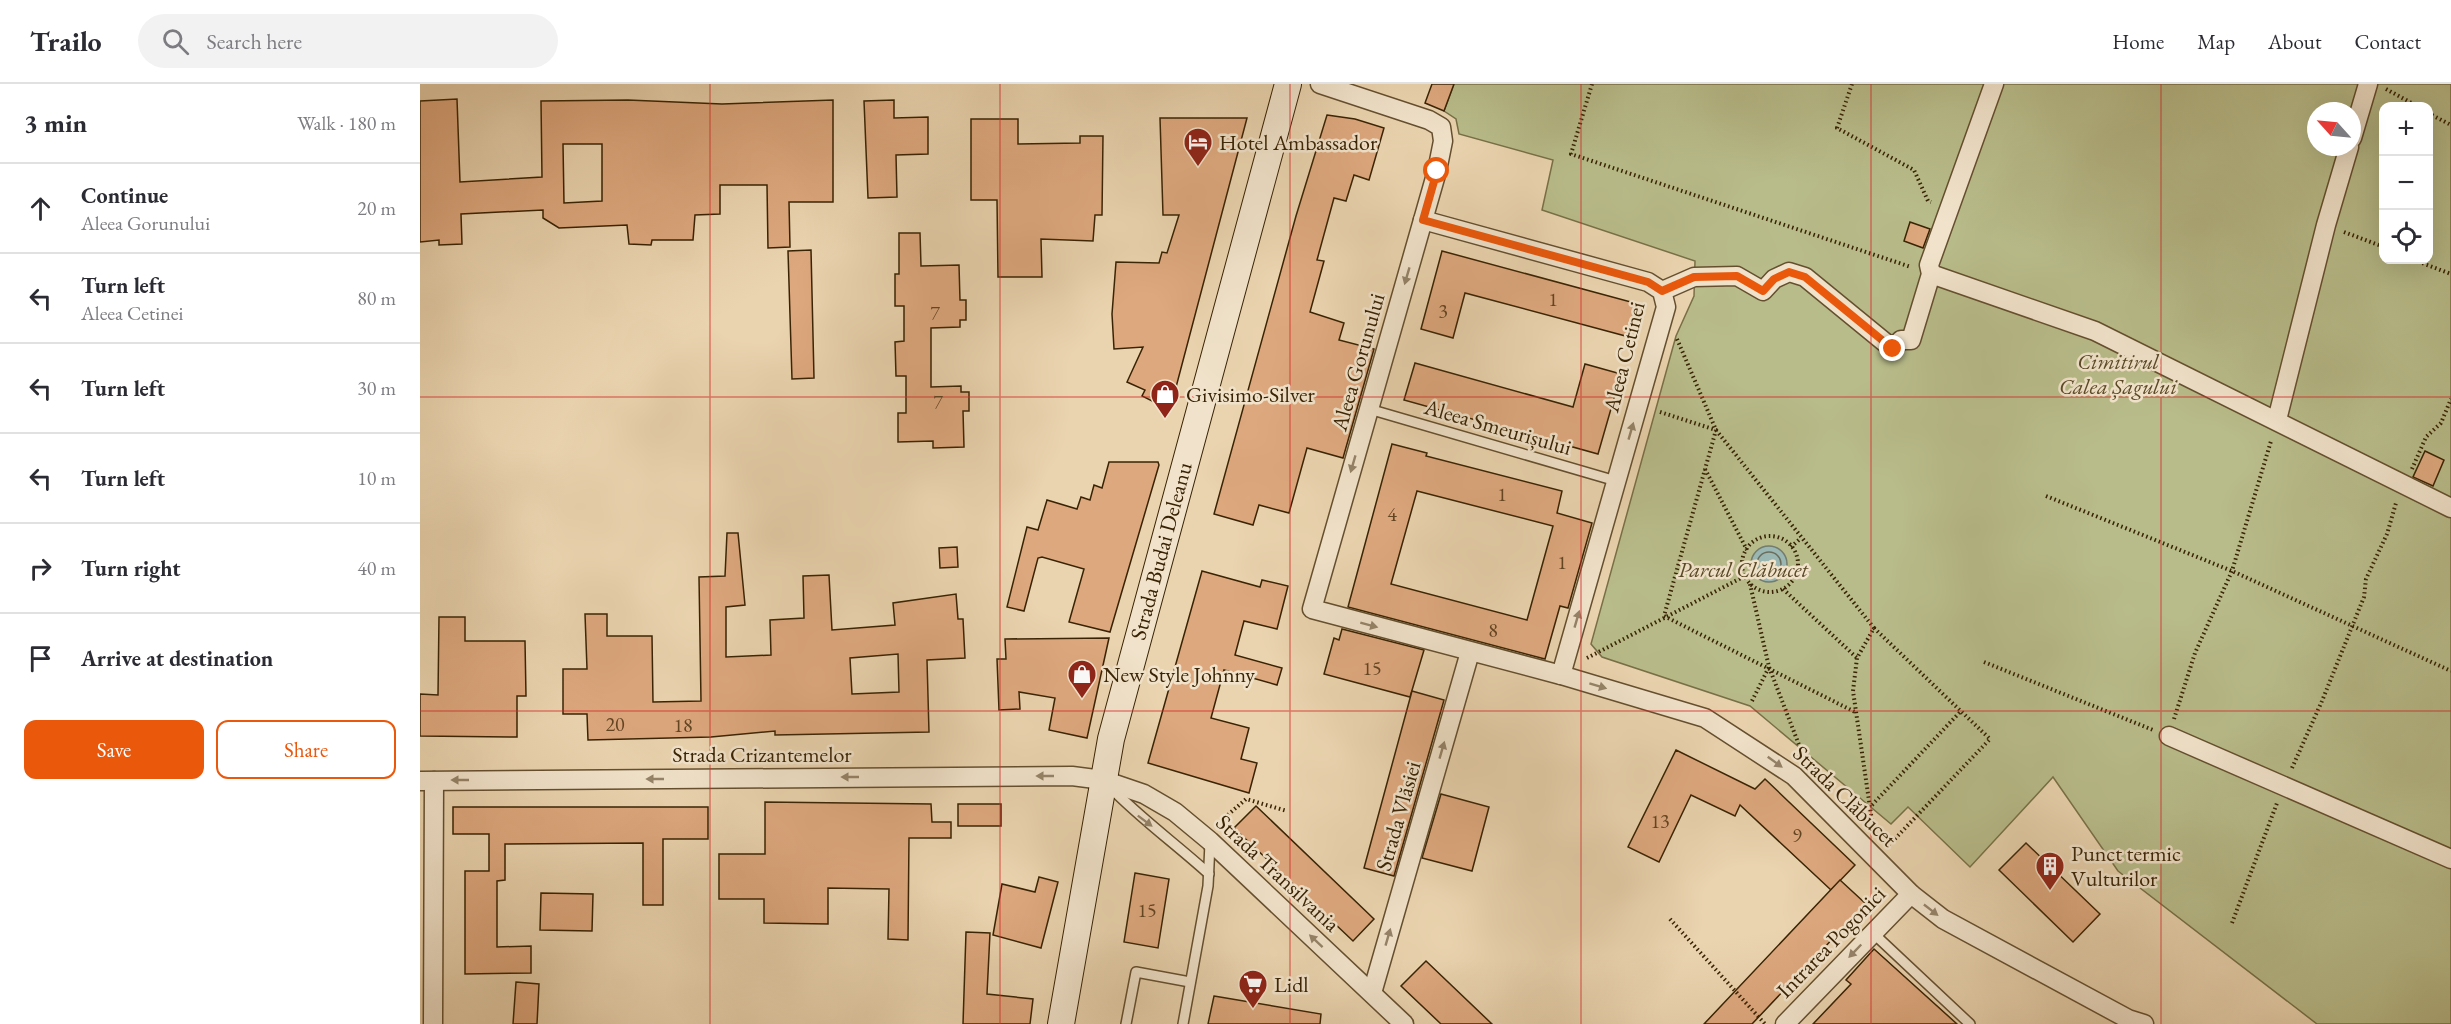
<!DOCTYPE html>
<meta charset="utf-8">
<style>
:root{--surface:#fff;--page:#f2f2f3;--text:#2b2b33;--muted:#7c7c81;--line:#e1e1e2;--accent:#ea580c}
body{margin:0;font-family:"EB Garamond",serif;background:var(--page);color:var(--text)}
.controls{position:absolute;right:18px;top:18px;display:grid;overflow:hidden;border-radius:12px;box-shadow:0 6px 24px #0002}
.controls button{width:54px;height:54px;display:grid;place-items:center;padding:0;border:0;border-bottom:2px solid var(--line);background:var(--surface);color:var(--text);font:30px sans-serif}
.compass{position:absolute;left:1887px;top:18px;width:54px;height:54px;border-radius:50%;background:var(--surface);box-shadow:0 6px 24px #0002;rotate:297deg}
.stop{position:absolute;width:18px;height:18px;margin:-14px;border:4px solid #ea580c;border-radius:50%;background:#fff}
.stop.end{background:#ea580c;border-color:#fff;box-shadow:0 2px 6px #0008}
.list{margin:0;padding:0;list-style:none}
h2{display:flex;justify-content:space-between;align-items:center;height:78px;margin:0;padding:0 24px;font-size:26px}
h2 small{font-size:20px;font-weight:400;color:var(--muted)}
.list li{display:grid;grid-template-columns:39px 1fr auto;gap:18px;align-items:center;box-sizing:border-box;height:90px;padding:0 24px;border-top:2px solid var(--line)}
.list b{display:block;font-size:22px;white-space:nowrap}
.list p{margin:0;font-size:20px;white-space:nowrap;color:var(--muted)}
.list em{font-size:20px;font-style:normal;color:var(--muted)}
.actions{display:flex;gap:12px;padding:18px 24px}
.actions a{flex:1;padding:14px 0;border:2px solid var(--accent);border-radius:12px;text-align:center;font-size:21px;color:var(--accent)}
.actions .main{background:var(--accent);color:#fff}
.icon{flex:none;width:33px;height:33px;fill:none;stroke:currentColor;stroke-width:2;stroke-linecap:round;stroke-linejoin:round}
.map{position:relative;flex:none;width:2031px;height:940px;overflow:hidden}
header{display:flex;align-items:center;gap:36px;box-sizing:border-box;height:84px;padding:0 30px;background:var(--surface);border-bottom:2px solid var(--line)}
header strong{font-size:28px}
nav{display:flex;gap:33px;margin-inline-start:auto;font-size:21px}
.search{width:420px;height:54px;background:var(--page);display:flex;align-items:center;gap:15px;box-sizing:border-box;padding:0 21px;border-radius:33px;color:var(--muted);font-size:22px}
main{display:flex}
aside{flex:1;background:var(--surface)}
.map>svg:first-child{display:block}
</style>
<header>
<strong>Trailo</strong>
<div class="search"><svg class="icon" aria-label="search" viewBox="0 0 24 24"><circle cx="10" cy="10" r="6"/><path d="M15 15l6 6"/></svg>Search here</div>
<nav><a>Home</a><a>Map</a><a>About</a><a>Contact</a></nav>
</header>
<main>
<aside>
<h2>3 min<small>Walk · 180 m</small></h2>
<ul class="list">
<li><svg class="icon" aria-label="ahead" viewBox="0 0 24 24"><path d="M12 20V5M6 11l6-6 6 6"/></svg><div><b>Continue</b><p>Aleea Gorunului</p></div><em>20 m</em></li>
<li><svg class="icon" aria-label="left" viewBox="0 0 24 24"><path d="M17 20v-9H6M10 6l-5 5 5 5"/></svg><div><b>Turn left</b><p>Aleea Cetinei</p></div><em>80 m</em></li>
<li><svg class="icon" aria-label="left" viewBox="0 0 24 24"><path d="M17 20v-9H6M10 6l-5 5 5 5"/></svg><div><b>Turn left</b></div><em>30 m</em></li>
<li><svg class="icon" aria-label="left" viewBox="0 0 24 24"><path d="M17 20v-9H6M10 6l-5 5 5 5"/></svg><div><b>Turn left</b></div><em>10 m</em></li>
<li><svg class="icon" aria-label="right" viewBox="0 0 24 24"><path d="M7 20v-9h11M14 6l5 5-5 5"/></svg><div><b>Turn right</b></div><em>40 m</em></li>
<li><svg class="icon" aria-label="arrive" viewBox="0 0 24 24"><path d="M6 21V4h12l-3 4 3 4H6"/></svg><div><b>Arrive at destination</b></div></li>
</ul>
<div class="actions"><a class="main">Save</a><a>Share</a></div>
</aside>
<div class="map">
<svg width="2031" height="940" viewBox="0 0 2031 940">
<rect width="100%" height="100%" fill="#ead4af"/>
<filter id="stains"><feTurbulence type="fractalNoise" baseFrequency=".00333" numOctaves="4"/><feColorMatrix values="0 0 0 0 .2 0 0 0 0 .09 0 0 0 0 .02 0 0 0 .5 -.17"/></filter>
<radialGradient id="worn" r=".72"><stop offset=".6" stop-color="#630" stop-opacity="0"/><stop offset="1" stop-color="#630" stop-opacity=".3"/></radialGradient>
<path fill="#b8bc8a" stroke="#787047" stroke-width="1.5" fill-rule="evenodd" d="M1034,0H2031V940H1897L1698,787L1633,693L1550,783L1488,723L1471,740L1330,622L1182,573L1171,560L1256,252L1274,212L1275,177L1122,126L1133,76L1039,50L1036,35L1024,27ZM1964,22H2008V176H1964ZM1896,27H1932V63H1896Z"/>
<circle fill="#9ab7b3" stroke="#737c6d" stroke-width="1.5" cx="1349" cy="480" r="18"/>
<g fill="none" stroke-linecap="round" stroke-linejoin="round">
<circle stroke="#6a6d5c" stroke-width="1.5" cx="1349" cy="480" r="12"/>
</g>
<g fill="#dea87e" stroke="#392304" stroke-width="1.5" fill-rule="evenodd">
<polygon points="1012,0 1034,0 1024,27 1005,19"/>
<path d="M37,15L40,98L122,93L121,17L208,16L302,20L413,16V118H369L370,163L348,164L347,101H300V130L275,131L273,156H232L231,161L209,160L207,141L139,144L123,134V126L41,130L42,160L19,161V156L0,158V17ZM143,60H182V117L144,119Z"/>
<polygon points="474,16 474,34 508,33 508,70 476,71 477,113 448,114 444,17"/>
<polygon points="907,31 935,35 964,44 949,96 934,91 926,117 914,114 897,176 904,177 890,228 924,239 919,256 954,265 923,374 887,364 869,429 839,421 833,441 794,430 876,132"/>
<polygon points="740,34 827,34 750,326 722,312 725,306 707,298 723,263 694,265 692,230 696,178 739,179 742,168 747,169 759,131 743,131"/>
<polygon points="551,35 598,35 598,60 660,59 660,52 683,52 682,131 675,131 673,157 621,155 622,193 578,193 577,116 551,116"/>
<polygon points="1490,138 1510,145 1503,164 1484,157"/>
<polygon points="479,149 500,149 501,182 539,181 540,216 546,216 546,236 540,236 540,243 511,244 511,303 541,302 541,308 549,308 549,327 543,327 544,363 513,364 513,357 478,358 478,329 486,329 486,292 476,292 475,258 484,257 484,222 475,222 475,190 479,190"/>
<polygon points="391,166 394,294 372,295 368,167"/>
<polygon points="1022,167 1222,221 1213,254 1045,209 1033,254 1001,245"/>
<polygon points="995,279 1153,323 1165,280 1201,290 1178,370 984,316"/>
<path d="M972,360L1007,369L1006,372L1142,407L1137,429L1172,439L1148,524L1140,522L1125,575L928,523ZM997,407L1133,442L1107,536L971,500Z"/>
<polygon points="2005,367 2024,376 2013,402 1993,393"/>
<polygon points="689,378 738,378 739,381 690,548 649,538 664,485 622,473 618,474 604,527 587,523 607,443 618,446 627,416 657,425 661,413 670,416 674,401 682,404"/>
<path d="M307,449H318L325,521L306,523V573L351,571L350,536L384,534L383,492L409,491L412,546L475,541L473,519L536,510L538,535H543L545,574L507,576L509,648L355,651V647L291,653L168,656L167,630H143V585H167L165,530H187V552H232L233,618L281,617L279,493L305,492ZM478,570L479,608L432,610L430,574Z"/>
<polygon points="537,463 538,483 520,484 519,464"/>
<polygon points="782,487 840,503 842,496 868,502 857,545 824,537 815,571 862,584 857,601 804,586 791,634 829,644 821,675 837,679 829,709 728,679"/>
<polygon points="19,533 45,533 45,557 105,557 106,612 97,612 97,653 0,652 0,610 18,611"/>
<polygon points="922,545 1004,566 990,613 904,590 914,554 919,556"/>
<polygon points="689,554 667,654 629,646 635,614 599,608 600,625 579,626 577,575 586,575 585,555"/>
<polygon points="992,607 1024,616 974,792 944,784"/>
<polygon points="1256,666 1335,705 1345,695 1435,781 1411,806 1320,721 1315,732 1271,711 1239,778 1208,763"/>
<polygon points="1021,710 1069,723 1052,787 1002,774"/>
<polygon points="345,718 511,720 512,738 531,738 531,754 489,754 488,856 468,855 469,805 408,804 408,840 344,839 344,815 299,815 299,770 345,770"/>
<rect x="538" y="720" width="43" height="22"/>
<polygon points="836,722 954,835 933,857 814,744"/>
<polygon points="33,723 288,723 288,755 243,755 243,821 223,821 223,759 85,760 85,796 77,797 77,863 111,862 111,889 45,890 45,787 69,787 69,750 33,750"/>
<polygon points="1606,759 1680,830 1653,858 1579,786"/>
<polygon points="715,789 749,795 738,864 704,858"/>
<polygon points="619,793 638,798 621,864 573,851 582,800 615,808"/>
<polygon points="1420,796 1446,820 1420,847 1332,940 1284,940"/>
<polygon points="121,809 173,810 172,847 120,846"/>
<polygon points="546,848 570,849 567,910 613,915 610,940 543,940"/>
<polygon points="1454,865 1537,940 1393,940 1431,900 1426,896"/>
<polygon points="1006,877 1072,940 1021,940 981,902"/>
<polygon points="96,898 119,900 117,940 93,940"/>
<polygon points="794,912 901,930 900,940 788,940"/>
</g>
<g fill="none" stroke-linecap="round" stroke-linejoin="round">
<g stroke="#654f2f" stroke-width="12">
<g id="lane">
<polyline points="949,325 1196,397"/>
<path d="M690,703C721,735 756,760 789,790"/>
<polyline points="1453,849 1550,940"/>
<polyline points="706,940 716,888 770,898"/>
<polyline points="763,940 788,802 790,759"/>
</g>
</g>
<g stroke="#654f2f" stroke-width="21">
<g id="street">
<polyline points="900,0 1009,36 1021,43 1023,57 1017,87 892,525 1141,591 1285,634 1374,692 1491,810 1523,835 1708,935 1724,940"/>
<polyline points="1932,54 1948,0"/>
<polyline points="1003,136 1228,198 1242,207 1246,223 1141,591"/>
<polyline points="1511,190 1675,247 2031,424"/>
<polyline points="1242,207 1274,193 1317,192 1343,207 1354,195 1369,188 1385,193 1473,265 1481,256 1491,256 1511,190 1509,181 1574,0"/>
<polyline points="1857,336 1906,141 1929,63"/>
<polyline points="1749,652 2031,775"/>
<polyline points="0,697 652,692 683,696 724,710 755,728 790,757 984,940"/>
<polyline points="952,909 1050,568"/>
<polyline points="13,940 14,697"/>
<polyline points="1365,940 1491,810"/>
</g>
</g>
<g stroke="#392304" stroke-width="28">
<polyline id="secondary" points="641,940 691,655 868,0"/>
</g>
<g stroke="#392304" stroke-width="4" stroke-dasharray="1.5 3" stroke-linecap="butt">
<polyline points="1172,0 1151,70 1491,183"/>
<polyline points="1432,0 1417,44 1494,86 1508,117 1511,118"/>
<polyline points="1966,5 1997,22"/>
<polyline points="2008,29 2031,41"/>
<polyline points="1924,148 1964,163"/>
<polyline points="1994,176 2031,190"/>
<polyline points="1257,255 1296,346 1454,544 1437,574 1433,607 1453,744"/>
<polyline points="1240,328 1296,346 1244,532 1435,628"/>
<polyline points="1285,385 1327,466"/>
<polyline points="1992,385 2006,353 2021,339 2031,315"/>
<polyline points="1626,412 1812,487 2031,587"/>
<circle cx="1350" cy="480" r="28"/>
<polyline points="1371,463 1381,454"/>
<polyline points="1330,500 1349,583 1381,666 1379,674"/>
<polyline points="1363,505 1437,574"/>
<polyline points="1454,544 1570,655 1469,761"/>
<polyline points="1167,574 1325,492"/>
<polyline points="1564,578 1733,646"/>
<polyline points="1332,617 1349,583"/>
<polyline points="1754,635 1775,569 1812,487 1851,357"/>
<polyline points="1872,684 1902,617 1944,513 1946,495 1967,450 1976,419"/>
<polyline points="1452,721 1541,627"/>
<polyline points="801,737 826,715 867,727"/>
<polyline points="1250,835 1345,940"/>
<polyline points="1812,839 1857,719"/>
</g>
<use href="#lane" stroke="#f1e3cb" stroke-width="9"/>
<use href="#street" stroke="#f1e3cb" stroke-width="18"/>
<use href="#secondary" stroke="#f1e3cb" stroke-width="26"/>
</g>
<defs><path id="oneway-solid" d="M-6-.8H1V-3.2L6.5 0L1 3.2V.8H-6Z" transform="scale(1.5)"/></defs>
<g fill="#958368">
<use href="#oneway-solid" transform="translate(987 192) rotate(106)"/>
<use href="#oneway-solid" transform="translate(1211 347) rotate(-74)"/>
<use href="#oneway-solid" transform="translate(933 380) rotate(106)"/>
<use href="#oneway-solid" transform="translate(1157 535) rotate(-74)"/>
<use href="#oneway-solid" transform="translate(949 541) rotate(15)"/>
<use href="#oneway-solid" transform="translate(1178 602) rotate(17)"/>
<use href="#oneway-solid" transform="translate(1022 666) rotate(-74)"/>
<use href="#oneway-solid" transform="translate(1355 678) rotate(36)"/>
<use href="#oneway-solid" transform="translate(625 692) rotate(180)"/>
<use href="#oneway-solid" transform="translate(430 693) rotate(180)"/>
<use href="#oneway-solid" transform="translate(235 695) rotate(180)"/>
<use href="#oneway-solid" transform="translate(40 696) rotate(180)"/>
<use href="#oneway-solid" transform="translate(725 737) rotate(37)"/>
<use href="#oneway-solid" transform="translate(1511 826) rotate(38)"/>
<use href="#oneway-solid" transform="translate(968 853) rotate(-74)"/>
<use href="#oneway-solid" transform="translate(896 857) rotate(-137)"/>
<use href="#oneway-solid" transform="translate(1435 867) rotate(134)"/>
</g>
<g fill="none" stroke-linecap="round" stroke-linejoin="round">
<polyline stroke="#ea580c" stroke-width="8" points="1017,87 1003,136 1228,198 1242,207 1274,193 1317,192 1343,207 1354,195 1369,188 1385,193 1473,265"/>
</g>
<path fill="none" stroke="#d62828" stroke-width="1.5" stroke-opacity="0.55" d="M290,0V940M580,0V940M870,0V940M1161,0V940M1451,0V940M1741,0V940M0,313H2031M0,627H2031"/>
<defs>
<g id="hotel-pin" transform="scale(1.5)"><path d="M0 17L-7.5 6A9.5 9.5 0 1 1 7.5 6Z" fill="#8f2418" stroke="#f1e3cb"/><path d="M-6-4.5h1.5V1H6V5H4.5V3h-9V5H-6ZM-4 0a1.8 1.8 0 1 1 3.6 0ZM.5 0V-2.5h3Q6-2.5 6 0Z" fill="#fff"/></g>
<g id="shop-pin" transform="scale(1.5)"><path d="M0 17L-7.5 6A9.5 9.5 0 1 1 7.5 6Z" fill="#8f2418" stroke="#f1e3cb"/><path d="M-5-2.5h2.3a2.7 3.5 0 0 1 5.4 0H5L5.5 6h-11ZM-1.5-2.5h3a1.5 2.3 0 0 0-3 0Z" fill="#fff"/></g>
<g id="building-pin" transform="scale(1.5)"><path d="M0 17L-7.5 6A9.5 9.5 0 1 1 7.5 6Z" fill="#8f2418" stroke="#f1e3cb"/><path d="M-4-6H4V6H1V3H-1V6H-4ZM-2.5-4.3h1.7v1.8h-1.7ZM.8-4.3h1.7v1.8H.8ZM-2.5-1h1.7V.8h-1.7ZM.8-1h1.7V.8H.8Z" fill="#fff"/></g>
<g id="supermarket-pin" transform="scale(1.5)"><path d="M0 17L-7.5 6A9.5 9.5 0 1 1 7.5 6Z" fill="#8f2418" stroke="#f1e3cb"/><path d="M-6-5.5h2.5l.6 2H6L4.5 2H-2.5L-4.4-4H-6ZM-1.5 3.2a1.3 1.3 0 1 0 .1 0ZM3 3.2a1.3 1.3 0 1 0 .1 0Z" fill="#fff"/></g>
</defs>
<g fill-rule="evenodd">
<use href="#hotel-pin" x="778" y="58"/>
<use href="#shop-pin" x="745" y="310"/>
<use href="#shop-pin" x="662" y="590"/>
<use href="#building-pin" x="1630" y="782"/>
<use href="#supermarket-pin" x="833" y="900"/>
</g>
<g text-anchor="middle" dominant-baseline="central" stroke-width="5" stroke-linejoin="round" paint-order="stroke">
<g font-size="20" fill="#624422">
<text x="1133" y="215">1</text>
<text x="1023" y="227">3</text>
<text x="515" y="229">7</text>
<text x="518" y="318">7</text>
<text x="1082" y="410">1</text>
<text x="972" y="430">4</text>
<text x="1142" y="478">1</text>
<text x="1073" y="546">8</text>
<text x="952" y="584">15</text>
<text x="195" y="640">20</text>
<text x="263" y="641">18</text>
<text x="1240" y="737">13</text>
<text x="1377" y="751">9</text>
<text x="727" y="826">15</text>
</g>
<g font-size="22" fill="#392304" stroke="#f1e3cb" text-anchor="start">
<text x="799" y="58">Hotel Ambassador</text>
<text x="766" y="310">Givisimo-Silver</text>
<text x="683" y="590">New Style Johnny</text>
<text x="1651" y="769">Punct termic<tspan x="1651" dy="25">Vulturilor</tspan></text>
<text x="854" y="900">Lidl</text>
</g>
<g font-size="22" fill="#392304" stroke="#f1e3cb">
<text transform="translate(1204 273) rotate(-76)">Aleea Cetinei</text>
<text transform="translate(938 278) rotate(-74)">Aleea Gorunului</text>
<text transform="translate(1078 343) rotate(16)">Aleea Smeurișului</text>
<text transform="translate(741 467) rotate(-75)">Strada Budai Deleanu</text>
<text x="342" y="670">Strada Crizantemelor</text>
<text transform="translate(1425 712) rotate(44)">Strada Clăbucet</text>
<text transform="translate(978 732) rotate(-74)">Strada Vlăsiei</text>
<text transform="translate(858 789) rotate(43)">Strada Transilvania</text>
<text transform="translate(1411 858) rotate(-46)">Intrarea Pogonici</text>
</g>
<g font-size="22" font-style="italic" fill="#594926" stroke="#f1e3cb">
<text x="1698" y="277">Cimitirul<tspan x="1698" dy="25">Calea Șagului</tspan></text>
<text x="1323" y="485">Parcul Clăbucet</text>
</g>
</g>
<rect width="100%" height="100%" filter="url(#stains)"/>
<rect width="100%" height="100%" fill="url(#worn)"/>
</svg>
<div class="controls">
<button>+</button>
<button>−</button>
<button><svg class="icon" aria-label="locate" viewBox="0 0 24 24"><circle cx="12" cy="12" r="6"/><path d="M12 2v4M12 18v4M2 12h4M18 12h4"/></svg></button>
</div>
<svg class="compass" viewBox="-18 -18 36 36"><path d="M0-13l5 13h-10z" fill="#e53935"/><path d="M0 13l5-13h-10z" fill="#7c7c81"/></svg>
<div class="stop" style="left:1017px;top:87px"></div>
<div class="stop end" style="left:1473px;top:265px"></div>
</div>
</main>
